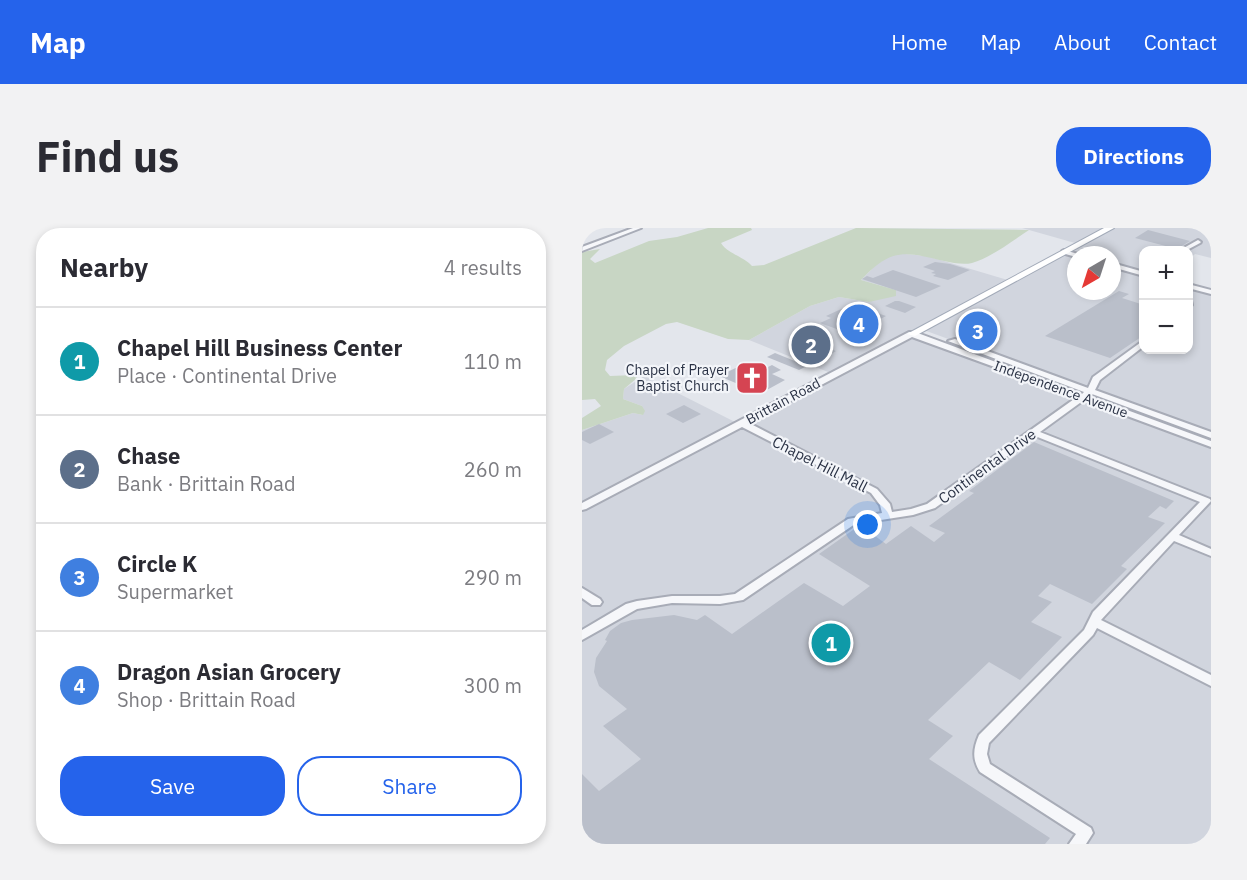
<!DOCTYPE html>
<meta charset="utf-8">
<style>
:root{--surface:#fff;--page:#f2f2f3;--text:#2b2b33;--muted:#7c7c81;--line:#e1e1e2;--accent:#2563eb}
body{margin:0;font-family:"IBM Plex Sans",sans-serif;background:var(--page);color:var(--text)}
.controls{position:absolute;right:18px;top:18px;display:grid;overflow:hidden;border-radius:12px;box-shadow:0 3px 9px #0003}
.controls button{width:54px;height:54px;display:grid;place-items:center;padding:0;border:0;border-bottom:2px solid var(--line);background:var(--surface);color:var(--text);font:30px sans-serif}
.compass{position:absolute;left:485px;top:18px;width:54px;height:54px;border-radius:50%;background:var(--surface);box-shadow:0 3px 9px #0003;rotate:219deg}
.you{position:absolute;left:286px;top:297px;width:21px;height:21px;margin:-15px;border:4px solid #fff;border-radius:50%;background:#1a73e8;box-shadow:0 0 0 9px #1a73e833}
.badge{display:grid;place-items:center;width:39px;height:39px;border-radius:50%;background:var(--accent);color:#fff;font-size:20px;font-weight:700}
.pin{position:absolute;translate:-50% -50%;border:3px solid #fff;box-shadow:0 2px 6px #0006}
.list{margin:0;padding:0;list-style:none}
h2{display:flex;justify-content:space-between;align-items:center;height:78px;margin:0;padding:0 24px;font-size:26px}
h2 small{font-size:20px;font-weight:400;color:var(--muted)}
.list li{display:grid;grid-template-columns:39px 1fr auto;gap:18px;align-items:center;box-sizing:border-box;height:108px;padding:0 24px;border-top:2px solid var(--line)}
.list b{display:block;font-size:22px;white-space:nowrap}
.list p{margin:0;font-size:20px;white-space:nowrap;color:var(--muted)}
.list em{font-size:20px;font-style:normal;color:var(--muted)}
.actions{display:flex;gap:12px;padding:18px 24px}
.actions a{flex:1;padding:14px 0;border:2px solid var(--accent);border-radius:24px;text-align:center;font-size:21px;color:var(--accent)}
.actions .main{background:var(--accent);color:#fff}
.map{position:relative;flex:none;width:629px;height:616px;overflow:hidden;border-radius:24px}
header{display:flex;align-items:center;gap:36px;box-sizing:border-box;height:84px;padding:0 30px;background:var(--accent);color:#fff}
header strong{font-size:28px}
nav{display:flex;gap:33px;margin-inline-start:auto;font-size:21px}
.intro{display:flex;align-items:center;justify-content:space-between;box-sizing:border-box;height:144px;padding:0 36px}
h1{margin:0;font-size:42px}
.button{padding:15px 27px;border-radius:24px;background:var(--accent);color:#fff;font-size:21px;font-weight:700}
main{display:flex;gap:36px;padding:0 36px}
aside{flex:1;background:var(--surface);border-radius:24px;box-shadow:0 3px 9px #0003}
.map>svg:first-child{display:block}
</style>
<header>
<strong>Map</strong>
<nav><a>Home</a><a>Map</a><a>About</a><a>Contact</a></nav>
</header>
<div class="intro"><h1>Find us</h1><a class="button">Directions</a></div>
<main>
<aside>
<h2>Nearby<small>4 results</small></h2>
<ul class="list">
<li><span class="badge" style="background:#0f9aa8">1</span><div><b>Chapel Hill Business Center</b><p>Place · Continental Drive</p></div><em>110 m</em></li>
<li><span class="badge" style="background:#5c6f8a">2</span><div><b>Chase</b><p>Bank · Brittain Road</p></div><em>260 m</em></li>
<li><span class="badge" style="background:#3f7fe0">3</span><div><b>Circle K</b><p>Supermarket</p></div><em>290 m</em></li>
<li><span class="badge" style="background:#3f7fe0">4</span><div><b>Dragon Asian Grocery</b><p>Shop · Brittain Road</p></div><em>300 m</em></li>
</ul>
<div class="actions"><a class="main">Save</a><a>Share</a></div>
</aside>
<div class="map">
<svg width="629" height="616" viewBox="0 0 629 616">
<rect width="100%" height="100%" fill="#e3e6ec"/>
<g fill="#d1d5de" fill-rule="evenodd">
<polygon points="440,0 522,0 493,15"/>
<path d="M528,0H629V30L613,26L607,31L606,22H562L561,37L552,43L561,46L562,122H606L607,58L629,64V207L339,101L330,106L629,216V616H0V202L51,185L61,187L60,178L41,171L42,161L62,148L157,196L251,146L167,112L228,78L257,69L287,74L314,62L279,52L295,36L312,25L345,28L429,53ZM494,27H530V63H494Z"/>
</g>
<path fill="#c8d6c4" d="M126,0H169L170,2L139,15C146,26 161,28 170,38L182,37L274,0L447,2C430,13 410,29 390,35C382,37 371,35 362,33C322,23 309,20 279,52L314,62V68L287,74L257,69L228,78L167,112L146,111L95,94L84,96L42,118L25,132L23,142L28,148L53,147L55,150L42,161L41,171L60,178L63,183L61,187L51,185L0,202V190L19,178L13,171L0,172V24L18,21L8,31L13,35L67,13L95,9Z"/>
<g fill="#babfca">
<polygon points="566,2 608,13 595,21 553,10"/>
<polygon points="353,34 368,36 388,42 366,52 351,48 354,46 349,45 353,43 341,39"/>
<polygon points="311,42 359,58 334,69 280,51 285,48 291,50"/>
<polygon points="537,63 547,66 540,70 562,77 562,107 528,130 463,108"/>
<polygon points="313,73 317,73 334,79 323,85 303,78"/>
<polygon points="270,76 304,88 291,95 286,93 263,104 238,95 249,90 244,88"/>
<polygon points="399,94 413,99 398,107 387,103"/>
<polygon points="230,109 246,115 241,118 254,123 249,126 236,121 226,125 209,118"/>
<polygon points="193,125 225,138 217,142 185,129"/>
<polygon points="164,135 180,142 190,137 199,142 190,146 203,152 183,163 175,164 137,148"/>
<polygon points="102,177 119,186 101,195 84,186"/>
<polygon points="17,196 32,204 8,216 0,212 0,204"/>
<polygon points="452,214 592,273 584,281 578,278 566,289 583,295 539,338 545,341 510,376 468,356 456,368 470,374 449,394 480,409 438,452 407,434 346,492 371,508 347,531 468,610 463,616 0,616 0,546 17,563 59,531 21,498 45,481 17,458 12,444 14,430 25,413 23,412 28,403 39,395 50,392 92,387 115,392 123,387 150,406 222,355 261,378 288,358 237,326 278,297 304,316 329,298 352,314 363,305 347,298 392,265 387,263"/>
</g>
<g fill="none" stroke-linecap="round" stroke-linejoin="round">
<g stroke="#a8acb7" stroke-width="4">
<g id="minor">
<polygon points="51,0 59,0 0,23 0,19"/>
<polygon points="616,12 619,14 618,15 605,22 598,22"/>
<polygon points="482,22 496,26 497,27 494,27 494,29 480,25 480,23"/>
<polygon points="530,35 562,44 562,48 530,39"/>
<polygon points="606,56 629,62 629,66 606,60"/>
<polygon points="606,71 609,73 610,77 606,79"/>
<path d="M327,104H333L500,166L502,164L366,113L373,111L506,160L511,149L562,112V118L518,152L513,162L629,204V210L510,166L507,168L629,213V219L502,172L458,204L628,271L629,273L597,307L629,321V328L592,313L519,392L629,447V458L515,400L511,407L407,515L405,526L408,536L509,600L511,605L504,616H487L494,606L398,544C390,531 391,521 397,507L502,402L511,384L618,274L453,208L353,280L331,287L273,296L161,372L138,376L90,375L55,381L0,412V402L44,376L55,373L90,368H138L153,366L266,291L300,285L298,277L289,265L160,199L4,281L0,282V275ZM330,109L495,169L345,276L329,281L310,284L308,276L295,261L167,195Z"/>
<polygon points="0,360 18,371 20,374 18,377 10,377 0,370"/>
</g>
</g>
<g stroke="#a2aab8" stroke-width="2">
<polygon id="major" points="522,0 532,0 333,108 325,106"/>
</g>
<use href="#minor" fill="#f6f7fa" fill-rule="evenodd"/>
<use href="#major" fill="#fff" fill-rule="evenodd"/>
</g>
<defs>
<g id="church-square" transform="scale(1.725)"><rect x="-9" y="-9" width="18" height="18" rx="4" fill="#d54452" stroke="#f3f5f9"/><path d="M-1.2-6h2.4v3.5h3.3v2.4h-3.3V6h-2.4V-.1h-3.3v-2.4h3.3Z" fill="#fff"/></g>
</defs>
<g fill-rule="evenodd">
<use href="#church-square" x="170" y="150"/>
</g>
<g text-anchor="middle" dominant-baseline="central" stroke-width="4.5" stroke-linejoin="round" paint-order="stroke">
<g font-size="14" fill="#2a3245" stroke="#f3f5f9" text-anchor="end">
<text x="147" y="142">Chapel of Prayer<tspan x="147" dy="16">Baptist Church</tspan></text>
</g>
<g font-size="14" fill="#2a3245" stroke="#f3f5f9">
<text transform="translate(479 161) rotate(20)">Independence Avenue</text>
<text transform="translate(201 173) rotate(-28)">Brittain Road</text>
</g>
<g font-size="15" fill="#2a3245" stroke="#f3f5f9">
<text transform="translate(238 236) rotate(27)">Chapel Hill Mall</text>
<text transform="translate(405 238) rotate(-36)">Continental Drive</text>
</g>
</g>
</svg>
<div class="controls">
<button>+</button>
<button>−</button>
</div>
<svg class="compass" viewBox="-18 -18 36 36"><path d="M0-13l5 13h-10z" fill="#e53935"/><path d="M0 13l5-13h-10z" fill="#7c7c81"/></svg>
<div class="you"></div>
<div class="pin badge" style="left:249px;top:415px;background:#0f9aa8">1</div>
<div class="pin badge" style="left:229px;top:117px;background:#5c6f8a">2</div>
<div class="pin badge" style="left:396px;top:103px;background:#3f7fe0">3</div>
<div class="pin badge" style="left:277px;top:96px;background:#3f7fe0">4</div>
</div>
</main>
